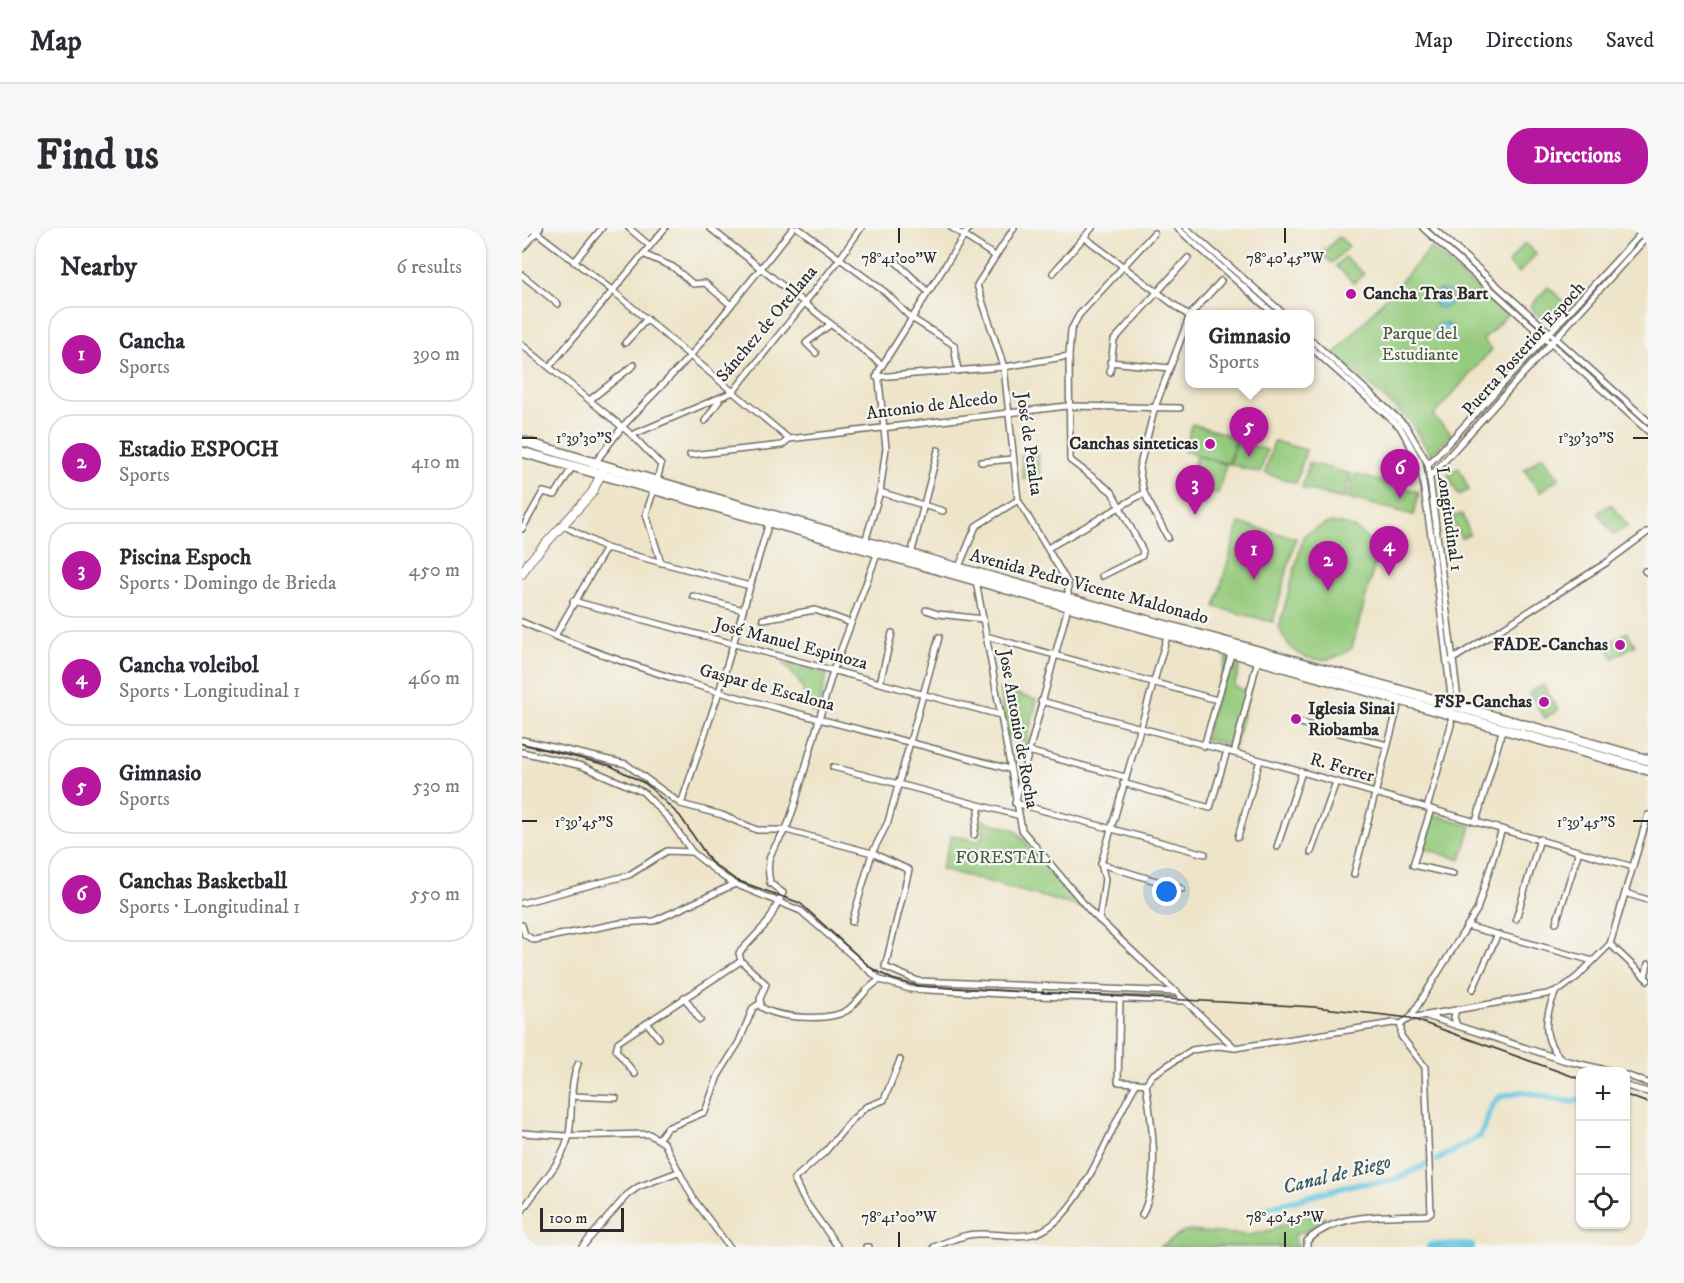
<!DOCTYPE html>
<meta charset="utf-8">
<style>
:root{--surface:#fff;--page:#f7f7f7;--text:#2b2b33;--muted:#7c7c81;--line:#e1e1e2;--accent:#b5179e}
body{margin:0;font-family:"IM FELL DW Pica",serif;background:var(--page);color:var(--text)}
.controls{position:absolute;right:18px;bottom:18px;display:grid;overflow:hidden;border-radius:12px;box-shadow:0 2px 4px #0004}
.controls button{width:54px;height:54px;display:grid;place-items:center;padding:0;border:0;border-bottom:2px solid var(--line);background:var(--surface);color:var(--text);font:30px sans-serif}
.scale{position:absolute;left:18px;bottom:15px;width:84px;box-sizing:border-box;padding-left:6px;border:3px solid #2b2b2b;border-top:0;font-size:16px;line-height:21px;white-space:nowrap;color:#2b2b2b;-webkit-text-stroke:4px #f6f6f2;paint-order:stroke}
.you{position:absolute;left:645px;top:664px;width:21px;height:21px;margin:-15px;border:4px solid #fff;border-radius:50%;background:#1a73e8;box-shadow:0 0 0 9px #1a73e833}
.badge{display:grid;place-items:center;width:39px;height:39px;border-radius:50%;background:var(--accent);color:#fff;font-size:20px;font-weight:700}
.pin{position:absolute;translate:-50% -50px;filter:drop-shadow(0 2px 3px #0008)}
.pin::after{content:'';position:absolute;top:32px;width:21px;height:18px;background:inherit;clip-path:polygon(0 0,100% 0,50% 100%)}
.popup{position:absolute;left:663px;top:82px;width:129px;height:78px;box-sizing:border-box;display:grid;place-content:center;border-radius:12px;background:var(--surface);filter:drop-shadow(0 2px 4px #0005);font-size:20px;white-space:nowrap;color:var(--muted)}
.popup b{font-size:22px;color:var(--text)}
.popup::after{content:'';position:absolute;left:50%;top:100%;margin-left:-12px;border:12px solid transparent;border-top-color:var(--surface)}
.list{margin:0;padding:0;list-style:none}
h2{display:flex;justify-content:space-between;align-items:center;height:78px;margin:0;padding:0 24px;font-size:26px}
h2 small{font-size:20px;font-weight:400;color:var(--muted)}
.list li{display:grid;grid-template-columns:39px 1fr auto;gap:18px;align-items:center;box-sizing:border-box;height:96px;margin:0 12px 12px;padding:0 12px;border:2px solid var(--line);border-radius:24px}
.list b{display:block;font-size:22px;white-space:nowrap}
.list p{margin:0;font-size:20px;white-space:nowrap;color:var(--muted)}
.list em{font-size:20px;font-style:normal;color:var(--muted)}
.icon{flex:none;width:33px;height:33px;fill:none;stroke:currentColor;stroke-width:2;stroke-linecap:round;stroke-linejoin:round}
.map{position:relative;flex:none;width:1126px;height:1019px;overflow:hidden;border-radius:24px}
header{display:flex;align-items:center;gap:36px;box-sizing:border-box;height:84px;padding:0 30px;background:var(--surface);border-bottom:2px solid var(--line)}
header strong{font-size:28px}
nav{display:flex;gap:33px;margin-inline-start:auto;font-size:21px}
.intro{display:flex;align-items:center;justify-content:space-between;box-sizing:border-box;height:144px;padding:0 36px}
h1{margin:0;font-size:42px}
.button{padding:15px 27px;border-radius:24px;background:var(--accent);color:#fff;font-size:21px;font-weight:700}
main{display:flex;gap:36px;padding:0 36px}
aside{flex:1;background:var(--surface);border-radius:24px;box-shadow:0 2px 4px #0004}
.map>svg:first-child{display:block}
</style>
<header>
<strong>Map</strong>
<nav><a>Map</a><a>Directions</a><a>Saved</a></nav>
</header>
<div class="intro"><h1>Find us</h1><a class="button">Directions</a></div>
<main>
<aside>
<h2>Nearby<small>6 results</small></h2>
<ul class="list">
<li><span class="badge">1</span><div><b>Cancha</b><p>Sports</p></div><em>390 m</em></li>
<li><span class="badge">2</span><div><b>Estadio ESPOCH</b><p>Sports</p></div><em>410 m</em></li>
<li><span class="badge">3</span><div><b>Piscina Espoch</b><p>Sports · Domingo de Brieda</p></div><em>450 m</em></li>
<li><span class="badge">4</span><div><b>Cancha voleibol</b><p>Sports · Longitudinal 1</p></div><em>460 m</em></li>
<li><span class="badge">5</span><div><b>Gimnasio</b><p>Sports</p></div><em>530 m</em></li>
<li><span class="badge">6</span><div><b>Canchas Basketball</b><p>Sports · Longitudinal 1</p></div><em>550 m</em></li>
</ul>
</aside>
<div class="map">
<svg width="1126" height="1019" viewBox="0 0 1126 1019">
<rect width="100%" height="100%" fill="#f6f6f2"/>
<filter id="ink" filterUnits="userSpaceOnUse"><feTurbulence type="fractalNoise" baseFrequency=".0167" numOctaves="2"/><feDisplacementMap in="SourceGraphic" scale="12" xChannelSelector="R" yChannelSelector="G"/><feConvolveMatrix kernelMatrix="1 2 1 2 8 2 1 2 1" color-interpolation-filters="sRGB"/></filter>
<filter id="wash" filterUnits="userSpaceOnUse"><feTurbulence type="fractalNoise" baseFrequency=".008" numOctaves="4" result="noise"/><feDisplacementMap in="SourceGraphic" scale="24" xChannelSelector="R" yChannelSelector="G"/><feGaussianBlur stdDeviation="1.35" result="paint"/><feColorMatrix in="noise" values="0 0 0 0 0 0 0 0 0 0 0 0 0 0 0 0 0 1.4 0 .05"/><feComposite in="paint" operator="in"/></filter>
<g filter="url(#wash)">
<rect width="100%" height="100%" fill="#eee4c9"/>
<g fill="#94ca7c" stroke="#607a54" stroke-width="1.5">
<polygon points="817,9 827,18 810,35 799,26"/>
<polygon points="1003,15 1014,26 997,45 986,35"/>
<polygon points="909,20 985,87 961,112 970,121 911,188 930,206 909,227 887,192 813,126"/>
<polygon points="823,29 842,46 832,55 814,38"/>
<polygon points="1026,59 1044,75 1030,91 1025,86 1020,91 1008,79"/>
<polygon points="670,196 714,209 706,236 662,223"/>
<polygon points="715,213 745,222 738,245 708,236"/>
<polygon points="752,213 784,222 774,255 743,245"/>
<polygon points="516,226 518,250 501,251 499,228"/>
<polygon points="674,228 704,236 696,266 666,258"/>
<polygon points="1021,228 1037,250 1018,264 1002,242"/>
<polygon points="787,235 829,246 822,271 780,260"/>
<polygon points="937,240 947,262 936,267 926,246"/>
<polygon points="833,246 897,264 892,287 826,270"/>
<polygon points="1089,276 1106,298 1092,307 1076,285"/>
<polygon points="940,286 948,306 939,310 929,290"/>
<polygon points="717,295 774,310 751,394 693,379"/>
<path d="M805,295C831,294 846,305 855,328L830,420C801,442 769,432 757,399L782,307Z"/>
<polygon points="1105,404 1113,417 1091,430 1084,417"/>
<polygon points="705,430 719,434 712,459 727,463 713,518 682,511"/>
<polygon points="261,434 305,446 295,486 289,484 278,455"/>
<polygon points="1021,457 1036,482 1023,490 1007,465"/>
<polygon points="477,461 515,472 504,515 484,508"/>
<polygon points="911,586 949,598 939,632 901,620"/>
<polygon points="460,592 493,602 561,680 419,641 430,607 454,613 460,610 461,602 458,598"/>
<polygon points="778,988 813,991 771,1008 776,1019 638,1019 663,1003 728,1007 749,1002"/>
</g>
<g fill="#63c7e0" stroke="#477986" stroke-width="1.5">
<circle cx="920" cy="71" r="9"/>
<circle cx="921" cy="104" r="9"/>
</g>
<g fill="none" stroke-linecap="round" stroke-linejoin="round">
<g stroke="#63c7e0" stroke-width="6">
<polyline points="915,932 958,908 971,876 979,868 1001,864 1051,874 1058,871"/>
<polyline points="731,986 752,978 829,957 870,953 905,936"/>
</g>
<polyline stroke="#63c7e0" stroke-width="10" points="909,1019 948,1019"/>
</g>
</g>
<g filter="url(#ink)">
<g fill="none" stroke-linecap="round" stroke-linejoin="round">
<g stroke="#6f6c62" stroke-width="8">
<g id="street">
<polyline points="9,0 91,63 267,211"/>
<polyline points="107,0 128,18"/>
<polyline points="188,0 359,136"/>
<polyline points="276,0 363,64 388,89 432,117 436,143"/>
<polyline points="430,0 473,28"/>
<polyline points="492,0 455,57 482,139 496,272 546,355 546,379 493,575 683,626"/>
<polyline points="655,0 752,86"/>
<polyline points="664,0 762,86"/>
<polyline points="901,0 1126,203"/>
<polyline points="911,0 1126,193"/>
<polyline points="562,9 667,88"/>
<polyline points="0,21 18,0"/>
<polyline points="121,26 151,39 171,56 183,55 209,77"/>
<polyline points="52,34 80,0"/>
<polyline points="374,34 405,63"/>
<polyline points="531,45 570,0"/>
<polyline points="0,47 36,76"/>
<polyline points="669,86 699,53"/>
<polyline points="787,110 884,198 906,236 937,479"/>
<polyline points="103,115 125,91"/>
<polyline points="0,117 110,207"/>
<polyline points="787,118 878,199 898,235 910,314 930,476 929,497 905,580"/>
<polyline points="294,125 284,115 309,96"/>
<polyline points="588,134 648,140"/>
<polyline points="28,138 143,0"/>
<polyline points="588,144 592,112 666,30"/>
<polyline points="354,149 482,139 547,128"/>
<polyline points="69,171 112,137"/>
<polyline points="183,193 197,173"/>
<polyline points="168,227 260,217 267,211 545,178 658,180"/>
<polyline points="459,234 491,231"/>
<polyline points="72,236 101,198 169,127 271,0"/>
<polyline points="906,237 1124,0"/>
<polyline points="907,250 1126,8"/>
<polyline points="135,252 139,237 110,207 211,164 317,32 339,0"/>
<polyline points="132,261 124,286 139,335"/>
<polyline points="358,264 421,283"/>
<polyline points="42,298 84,320 228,358"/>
<polyline points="0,301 21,264 33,267 51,238"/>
<polyline points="646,310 622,265 617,241 633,179 667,90"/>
<polyline points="343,314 358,264 364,220 356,144 447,0"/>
<polyline points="526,320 622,265"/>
<path d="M356,324L311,443L272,579C269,587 267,596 263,602C250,625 243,626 248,655L261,665L246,694L217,725L219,733L244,756L238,771L239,779C257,791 310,794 327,781C339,771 344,759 358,752"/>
<polyline points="389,327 416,222"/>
<polyline points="436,341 454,298 496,272"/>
<polyline points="1123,343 1126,345"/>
<polyline points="580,348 620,328 621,323 590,264 548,232 547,128 549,102 557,87 632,5"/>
<polyline points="454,353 500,602 568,683 713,820"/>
<polyline points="171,368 221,382"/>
<polyline points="51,373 478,487"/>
<polyline points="404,382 416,386 461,391"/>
<polyline points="241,391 293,382 329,395"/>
<path d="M0,394C155,463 324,495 487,541"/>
<polyline points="33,408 84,320"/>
<polyline points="464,408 695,472"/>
<polyline points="928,433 1084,335 1126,304"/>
<polyline points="358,455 370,405"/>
<polyline points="519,473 738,532 1111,639"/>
<polyline points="771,493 865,517"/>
<polyline points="0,512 104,536 159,576 200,587 235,602 264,602 350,625 387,642 363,739 396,753 655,764"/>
<polyline points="682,518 710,423"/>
<polyline points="506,523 603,549"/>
<polyline points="0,524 60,538 121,564 147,591 170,624 200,648 213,656 279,683 358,752 388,761 516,768 518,759"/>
<polyline points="712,525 736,431"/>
<polyline points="311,539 495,587"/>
<polyline points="601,555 688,580 705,523"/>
<polyline points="159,576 197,464 247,294"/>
<polyline points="909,581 891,637 931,646"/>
<polyline points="954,594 981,500"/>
<polyline points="452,607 458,578"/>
<polyline points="716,609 738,532"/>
<polyline points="755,619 780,544"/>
<polyline points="789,624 814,554"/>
<polyline points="579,636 660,661"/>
<polyline points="832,646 878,471"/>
<polyline points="1103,665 1126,672"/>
<polyline points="0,675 107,647 145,623 170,624"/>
<polyline points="994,691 1018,611"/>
<polyline points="577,692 583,651 579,636 646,405"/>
<polyline points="330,694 350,625 366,594 417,409"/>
<polyline points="1034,695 1057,623"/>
<polyline points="0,697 3,707 12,712 99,695 132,693 213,656"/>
<polyline points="945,698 1071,733"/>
<polyline points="1088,716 1126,752"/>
<polyline points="1123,749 1126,736"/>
<polyline points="951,761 975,708"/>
<path d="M1034,763C1023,787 1018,811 1040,831"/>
<polyline points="516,768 664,773"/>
<polyline points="162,769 178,792"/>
<polyline points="598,771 596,854 615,855"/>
<polyline points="934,782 932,789 935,798"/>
<polyline points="905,788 1041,832 1093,844"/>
<polyline points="888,790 1025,766 1039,761 1055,749 1088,716 1126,587"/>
<polyline points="125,795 137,810"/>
<polyline points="113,846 94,822 96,814 219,733"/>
<polyline points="1104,847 1126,855"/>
<polyline points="1104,858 1126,864"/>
<polyline points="50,868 94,870"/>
<polyline points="0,905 44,908 127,906 142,915 171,970 207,1019"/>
<polyline points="137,910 145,900 183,884 196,848 217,814 231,780 237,776"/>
<path d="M0,983C15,959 42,934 47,906C51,883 47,858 56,836"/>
<path d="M620,987C639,948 630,897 624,856L630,847L670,822L696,818L713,820L871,795L879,796L888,790L955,682L980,601"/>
<polyline points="60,1019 105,967 116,959 156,944"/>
<polyline points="316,1019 281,970 272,951 303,924 329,893 344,879 362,872 378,832"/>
<polyline points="344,1019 347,1019"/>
<path d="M412,1019C425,1014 441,1006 456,1006C476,1005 495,1011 515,1005C561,989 590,892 615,855L624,856"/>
<path d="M785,1019V1013C817,983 865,989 905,987L909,984L903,839L879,808V796"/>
</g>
</g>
<g stroke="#6f6c62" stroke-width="10">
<polyline id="secondary" points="0,346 7,334 70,265 81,242"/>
</g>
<g stroke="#6f6c62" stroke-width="12">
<g id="primary">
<path d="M0,213C373,327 751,425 1126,532"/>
<polyline points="0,224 1126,542"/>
</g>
</g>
<use href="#street" stroke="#fff" stroke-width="5"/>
<use href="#secondary" stroke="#fff" stroke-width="8"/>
<use href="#primary" stroke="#fff" stroke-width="9"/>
<g stroke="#2b2b2b" stroke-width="1.5">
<polyline points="0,516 89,538 124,556 158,588 189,634 214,652 278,675 349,740 370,751 396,758 793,779 888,790 1058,851"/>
<polyline points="1104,867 1126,875"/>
</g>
</g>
</g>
<path fill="none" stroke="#2b2b2b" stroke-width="2" d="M377,0V15M763,0V15M0,210H15M1111,210H1126M0,593H15M1111,593H1126M377,1004V1019M763,1004V1019"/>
<g fill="#b5179e" stroke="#f6f6f2" stroke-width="2">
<circle cx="829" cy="66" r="6"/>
<circle cx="688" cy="216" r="6"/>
<circle cx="1098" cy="417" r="6"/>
<circle cx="1022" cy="474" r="6"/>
<circle cx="774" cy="491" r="6"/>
</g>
<g text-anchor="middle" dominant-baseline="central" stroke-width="4.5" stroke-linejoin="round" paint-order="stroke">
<g font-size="18" font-weight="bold" fill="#2b2b2b" stroke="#f6f6f2" text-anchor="end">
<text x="841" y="66" text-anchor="start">Cancha Tras Bart</text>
<text x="676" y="216">Canchas sinteticas</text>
<text x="1086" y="417">FADE-Canchas</text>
<text x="1010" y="474">FSP-Canchas</text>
<text x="786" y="481" text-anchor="start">Iglesia Sinai<tspan x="786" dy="21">Riobamba</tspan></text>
</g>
<g font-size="18" fill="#2b2b2b" stroke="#f6f6f2">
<text transform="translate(245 96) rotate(-50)">Sánchez de Orellana</text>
<text transform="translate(1002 121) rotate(-48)">Puerta Posterior Espoch</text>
<text transform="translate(410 178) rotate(-7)">Antonio de Alcedo</text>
<text transform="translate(507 216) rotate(82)">José de Peralta</text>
<text transform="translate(927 291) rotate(82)">Longitudinal 1</text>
<text transform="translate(567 359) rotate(15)">Avenida Pedro Vicente Maldonado</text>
<text transform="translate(269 416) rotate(15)">José Manuel Espinoza</text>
<text transform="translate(245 460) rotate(15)">Gaspar de Escalona</text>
<text transform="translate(496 501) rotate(80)">Jose Antonio de Rocha</text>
<text transform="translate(820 540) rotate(16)">R. Ferrer</text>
</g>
<g font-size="18" fill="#4a5b43" stroke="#f6f6f2">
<text x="898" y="106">Parque del<tspan x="898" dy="21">Estudiante</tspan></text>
<text x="481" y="630">FORESTAL</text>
</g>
<g font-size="20" font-style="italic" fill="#3c5a61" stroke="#f6f6f2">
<text transform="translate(815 947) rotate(-14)">Canal de Riego</text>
</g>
</g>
<g font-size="15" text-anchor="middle" fill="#2b2b2b" stroke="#f6f6f2" stroke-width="4.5" stroke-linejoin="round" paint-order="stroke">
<text x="377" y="35">78°41'00"W</text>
<text x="763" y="35">78°40'45"W</text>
<text x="62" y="215">1°39'30"S</text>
<text x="1064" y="215">1°39'30"S</text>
<text x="62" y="599">1°39'45"S</text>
<text x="1064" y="599">1°39'45"S</text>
<text x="377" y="994">78°41'00"W</text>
<text x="763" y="994">78°40'45"W</text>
</g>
</svg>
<div class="controls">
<button>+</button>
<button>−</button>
<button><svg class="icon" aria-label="locate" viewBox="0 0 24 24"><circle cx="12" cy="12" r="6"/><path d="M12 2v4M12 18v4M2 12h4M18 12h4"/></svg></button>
</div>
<div class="scale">100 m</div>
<div class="you"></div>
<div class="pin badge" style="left:732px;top:352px">1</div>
<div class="pin badge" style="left:806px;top:363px">2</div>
<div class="pin badge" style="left:673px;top:287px">3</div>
<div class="pin badge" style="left:867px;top:348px">4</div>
<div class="pin badge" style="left:727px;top:229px">5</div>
<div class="popup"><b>Gimnasio</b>Sports</div>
<div class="pin badge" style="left:878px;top:271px">6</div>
</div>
</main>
